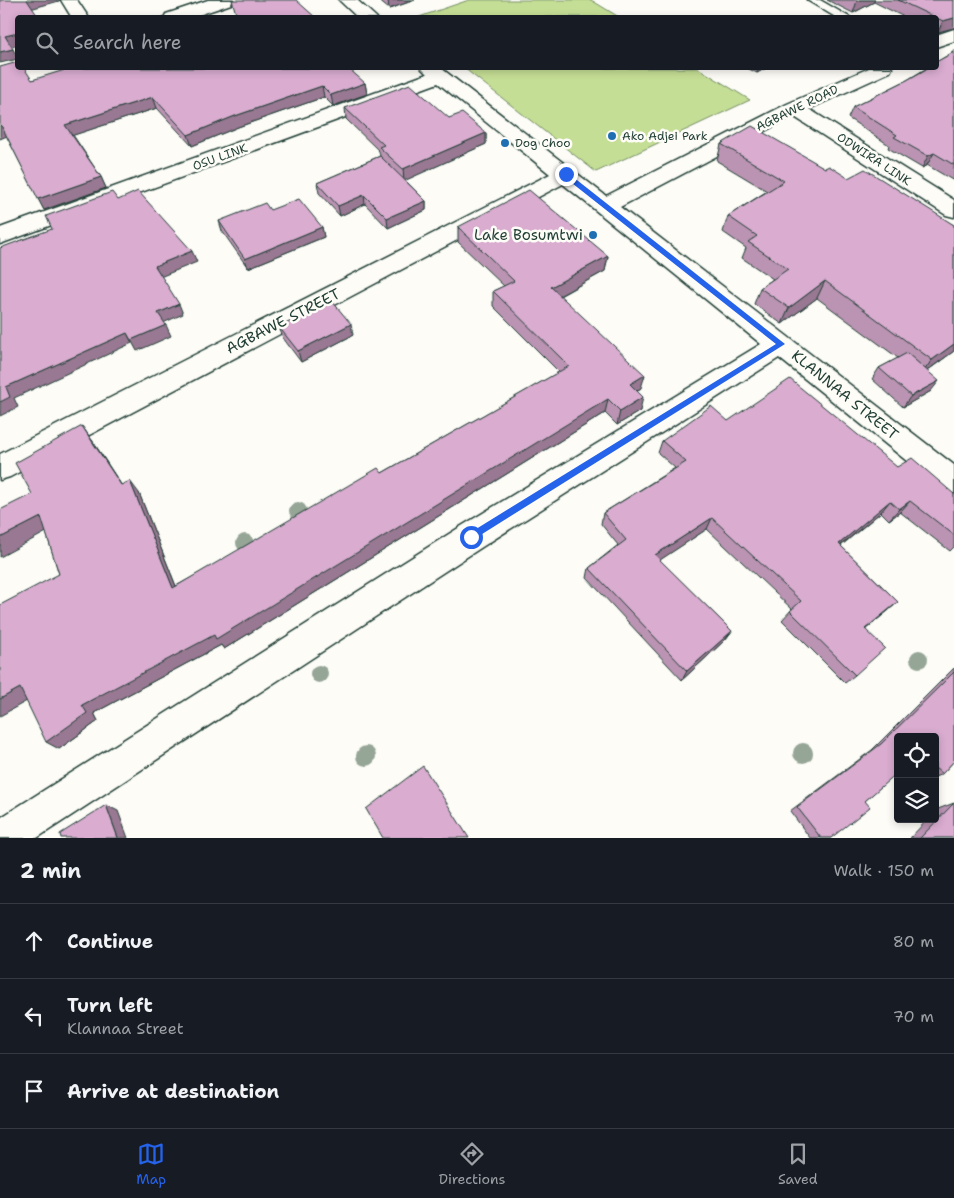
<!DOCTYPE html>
<meta charset="utf-8">
<style>
:root{--surface:#171b24;--page:#242831;--text:#f1f3f6;--muted:#9ea1a6;--line:#363941;--accent:#2563eb}
body{margin:0;font-family:"Shantell Sans",sans-serif;background:var(--page);color:var(--text)}
.controls{position:absolute;right:15px;bottom:15px;display:grid;overflow:hidden;border-radius:5px;box-shadow:0 2px 8px #0003}
.controls button{width:45px;height:45px;display:grid;place-items:center;padding:0;border:0;border-bottom:1px solid var(--line);background:var(--surface);color:var(--text);font:25px sans-serif}
.stop{position:absolute;width:15px;height:15px;margin:-11px;border:4px solid #2563eb;border-radius:50%;background:#fff}
.stop.end{background:#2563eb;border-color:#fff;box-shadow:0 1px 5px #0008}
.list{margin:0;padding:0;list-style:none}
h2{display:flex;justify-content:space-between;align-items:center;height:65px;margin:0;padding:0 20px;font-size:21px}
h2 small{font-size:16px;font-weight:400;color:var(--muted)}
.list li{display:grid;grid-template-columns:32px 1fr auto;gap:15px;align-items:center;box-sizing:border-box;height:75px;padding:0 20px;border-top:1px solid var(--line)}
.list b{display:block;font-size:19px;white-space:nowrap}
.list p{margin:0;font-size:16px;white-space:nowrap;color:var(--muted)}
.list em{font-size:16px;font-style:normal;color:var(--muted)}
.icon{flex:none;width:28px;height:28px;fill:none;stroke:currentColor;stroke-width:2;stroke-linecap:round;stroke-linejoin:round}
.map{position:relative;flex:none;width:954px;height:838px;overflow:hidden}
.search{position:absolute;background:var(--surface);box-shadow:0 2px 8px #0003;left:15px;right:15px;top:15px;height:55px;display:flex;align-items:center;gap:12px;box-sizing:border-box;padding:0 18px;border-radius:5px;color:var(--muted);font-size:19px}
.sheet{height:290px;background:var(--surface)}
nav{display:flex;justify-content:space-around;align-items:center;box-sizing:border-box;height:70px;border-top:1px solid var(--line);background:var(--surface);font-size:14px;color:var(--muted)}
nav a{display:grid;justify-items:center;gap:2px}
nav .on{color:var(--accent)}
.map>svg:first-child{display:block}
</style>
<div class="map">
<svg width="954" height="838" viewBox="0 0 954 838">
<rect width="100%" height="100%" fill="#fdfcf7"/>
<filter id="ink" filterUnits="userSpaceOnUse"><feTurbulence type="fractalNoise" baseFrequency=".02" numOctaves="2"/><feDisplacementMap in="SourceGraphic" scale="10" xChannelSelector="R" yChannelSelector="G"/><feConvolveMatrix kernelMatrix="1 2 1 2 8 2 1 2 1" color-interpolation-filters="sRGB"/></filter>
<g filter="url(#ink)">
<g fill="#c5de95" stroke="#728e64">
<polygon points="469,0 591,0 619,17 419,17"/>
<polygon points="464,68 698,68 750,100 596,172"/>
</g>
<g fill="none" stroke-linecap="round" stroke-linejoin="round">
<g stroke="#1f3d34" stroke-width="3">
<polygon id="lane" points="807,0 820,0 851,18 837,18"/>
</g>
<g stroke="#1f3d34" stroke-width="3">
<g id="street">
<polygon points="61,0 77,0 89,18 72,18"/>
<polygon points="208,0 233,0 231,4 190,18 164,18 166,14"/>
<polygon points="339,0 357,0 377,18 358,18"/>
<polygon points="954,29 954,41 936,47 936,35"/>
<polygon points="421,68 441,68 606,196 787,104 869,68 892,68 890,72 809,109 954,200 954,217 946,215 793,116 620,207 954,465 954,494 944,491 779,358 482,547 37,838 0,838 0,818 460,527 761,344 563,184 10,477 0,480 0,454 550,174 438,83 0,244 0,228 427,74"/>
</g>
</g>
<use href="#lane" fill="#fdfcf7" fill-rule="evenodd"/>
<use href="#street" fill="#fdfcf7" fill-rule="evenodd"/>
</g>
<g fill="#95a596">
<circle cx="298" cy="511" r="9"/>
<circle cx="245" cy="543" r="9"/>
<circle cx="919" cy="659" r="9"/>
<circle cx="319" cy="674" r="9"/>
<circle cx="803" cy="753" r="10"/>
<circle cx="366" cy="756" r="10"/>
</g>
<g fill="#bb94b3" stroke="#1f3d34">
<polygon points="378,0 415,0 389,9"/>
<polygon points="827,0 954,0 938,32 936,32 936,18 906,18 874,2 853,13"/>
<polygon points="954,50 954,181 927,165 922,168 888,148 889,145 848,118 853,107 907,80 953,52"/>
<polygon points="747,68 766,68 757,73"/>
<polygon points="32,80 365,83 367,94 333,106 324,97 238,127 192,146 157,108 73,135 101,177 106,188 44,210 7,137"/>
<polygon points="345,108 449,118 486,133 486,144 405,180 426,201 426,210 388,228 365,204 340,216 319,193 317,183 380,156 379,151 346,119"/>
<polygon points="721,144 825,168 954,225 954,351 927,371 931,391 903,407 872,379 879,368 898,358 817,298 782,324 754,304 760,288 773,279 742,258 746,248 723,232 728,216 767,191 717,161"/>
<polygon points="219,221 322,227 324,237 248,268 222,231"/>
<polygon points="458,227 608,256 605,271 560,296 641,388 637,391 640,411 617,425 605,413 224,649 221,645 94,713 98,721 59,749 59,574 46,532 32,494 92,440 121,485 139,493 176,586 382,473 559,372 493,306 493,291 504,286 458,242"/>
<polygon points="279,327 353,335 301,362 283,338"/>
<polygon points="728,421 897,467 954,494 954,547 950,551 900,512 889,520 881,512 841,546 898,602 866,629 855,675 845,683 782,620 792,609 707,529 659,560 732,631 725,640 682,680 587,578 589,568 618,545 601,524 603,513 675,468 658,453 662,441"/>
<polygon points="954,668 954,761 942,774 935,777 935,737 865,801 831,838 810,838 790,811 872,750"/>
<polygon points="954,803 954,838 910,838 928,819 935,819 935,812 938,809"/>
</g>
<g fill="#987892" stroke="#1f3d34">
<polygon points="26,0 60,0 59,1 30,9"/>
<polygon points="388,0 415,0 389,9"/>
<polygon points="860,0 875,0 874,2 853,13 857,1"/>
<polygon points="954,18 954,28 938,32 943,21"/>
<polygon points="18,33 18,45 11,47 5,36"/>
<polygon points="13,49 18,59 0,63 0,52"/>
<polygon points="758,68 766,68 757,73"/>
<polygon points="365,83 367,94 333,106 331,95"/>
<polygon points="322,86 324,97 238,127 192,146 188,135 235,116"/>
<polygon points="153,97 157,108 71,136 65,125"/>
<polygon points="1,125 7,136 0,139 0,126"/>
<polygon points="486,133 486,144 404,181 403,169"/>
<polygon points="934,153 927,165 922,168 928,156"/>
<polygon points="101,177 106,188 44,210 38,199"/>
<polygon points="364,195 365,204 340,216 338,206"/>
<polygon points="426,201 426,210 388,228 387,218"/>
<polygon points="322,227 324,237 248,268 245,259"/>
<polygon points="192,251 197,262 160,277 155,266"/>
<polygon points="608,256 605,271 550,301 551,287"/>
<polygon points="825,281 817,298 782,324 789,308"/>
<polygon points="179,304 183,314 163,323 158,313"/>
<polygon points="351,324 353,335 301,362 298,351"/>
<polygon points="166,325 171,336 137,351 131,340"/>
<polygon points="127,333 132,343 14,398 18,407 0,416 0,402 6,387"/>
<polygon points="954,344 954,351 921,375 932,360"/>
<polygon points="645,375 641,388 626,398 630,384"/>
<polygon points="939,381 931,391 903,407 911,396"/>
<polygon points="643,397 640,411 617,425 620,411"/>
<polygon points="608,399 605,413 224,649 221,645 94,713 98,721 59,749 46,742 82,705"/>
<polygon points="82,426 92,440 130,498 121,485"/>
<polygon points="130,481 139,493 181,599 173,588"/>
<polygon points="890,501 881,512 830,554 839,544"/>
<polygon points="910,501 900,512 889,520 899,509"/>
<polygon points="41,517 52,529 0,557 0,538"/>
<polygon points="712,518 707,529 651,566 655,555"/>
<polygon points="898,602 888,611 855,638 865,629"/>
<polygon points="732,631 725,640 682,680 687,671"/>
<polygon points="20,688 34,697 0,716 0,699"/>
<polygon points="106,805 118,811 128,838 118,838"/>
</g>
<g fill="#d9acd0" stroke="#1f3d34">
<polygon points="0,0 27,0 39,18 18,18 18,33 5,36 13,49 0,52"/>
<polygon points="232,0 296,0 316,18 224,18 236,14"/>
<polygon points="898,0 954,0 954,18 943,21"/>
<polygon points="954,52 954,165 934,153 928,156 894,137 897,135 853,107 907,80 928,68 936,68 936,62"/>
<polygon points="18,62 18,68 24,68 32,80 71,68 348,68 365,83 331,95 322,86 235,116 188,135 153,97 65,125 101,177 38,199 1,125 0,126 0,67"/>
<polygon points="410,84 449,118 462,113 486,133 403,169 379,147 384,145 345,108"/>
<polygon points="752,126 825,168 829,166 848,178 865,169 954,225 954,344 932,360 825,281 789,308 760,288 788,269 748,242 757,236 728,216 784,181 721,144"/>
<polygon points="380,156 426,201 387,218 364,195 338,206 317,183"/>
<polygon points="529,190 608,256 551,287 645,375 630,384 643,397 620,411 608,399 216,639 214,635 82,705 87,713 46,742 20,688 0,699 0,605 59,574 41,517 0,538 0,510 32,494 15,463 82,426 121,485 130,481 173,588 378,468 382,473 569,366 493,291 514,281 458,227"/>
<polygon points="138,191 192,251 155,266 179,304 158,313 166,325 131,340 127,333 6,387 10,397 0,402 0,248 52,229 46,216 112,192 118,200"/>
<polygon points="299,199 322,227 245,259 219,221 265,203 270,210"/>
<polygon points="332,301 351,324 298,351 279,327"/>
<polygon points="907,353 939,381 911,396 879,368"/>
<polygon points="790,379 897,467 912,458 954,494 954,535 910,501 899,509 890,501 839,544 898,602 865,629 885,648 855,675 790,611 801,601 712,518 655,555 732,631 687,671 589,568 626,540 603,513 686,462 662,441 711,406 728,421"/>
<polygon points="954,672 954,761 942,774 935,768 935,737 898,737 898,772 865,801 870,807 831,838 821,838 797,807 881,744"/>
<polygon points="423,766 469,838 383,838 366,809"/>
<polygon points="954,803 954,838 920,838"/>
<polygon points="106,805 118,838 61,838 60,834"/>
</g>
</g>
<polygon fill="#2563eb" points="563,173 568,173 785,344 471,541 468,540 468,534 776,344 563,176"/>
<g fill="#1f6fb2" stroke="#fdfcf7" stroke-width="2">
<circle cx="612" cy="136" r="5"/>
<circle cx="505" cy="143" r="5"/>
<circle cx="593" cy="235" r="5"/>
</g>
<g text-anchor="middle" dominant-baseline="central" stroke-width="5" stroke-linejoin="round" paint-order="stroke">
<g font-size="12" fill="#1f3d34" stroke="#fdfcf7">
<text transform="translate(797 108) rotate(-26)">AGBAWE ROAD</text>
<text transform="translate(220 157) rotate(-20)">OSU LINK</text>
<text transform="translate(874 159) rotate(33)">ODWIRA LINK</text>
</g>
<g font-size="12" fill="#1f3d34" stroke="#fdfcf7" text-anchor="start">
<text x="622" y="136">Ako Adjei Park</text>
<text x="515" y="143">Dog Choo</text>
</g>
<g font-size="15" fill="#1f3d34" stroke="#fdfcf7" text-anchor="end">
<text x="583" y="235">Lake Bosumtwi</text>
</g>
<g font-size="15" fill="#1f3d34" stroke="#fdfcf7">
<text transform="translate(283 321) rotate(-27)">AGBAWE STREET</text>
<text transform="translate(845 395) rotate(39)">KLANNAA STREET</text>
</g>
</g>
</svg>
<div class="controls">
<button><svg class="icon" aria-label="locate" viewBox="0 0 24 24"><circle cx="12" cy="12" r="6"/><path d="M12 2v4M12 18v4M2 12h4M18 12h4"/></svg></button>
<button><svg class="icon" aria-label="layers" viewBox="0 0 24 24"><path d="M12 4l9 5-9 5-9-5zM3 14l9 5 9-5"/></svg></button>
</div>
<div class="stop" style="left:471px;top:537px"></div>
<div class="stop end" style="left:566px;top:174px"></div>
<div class="search"><svg class="icon" aria-label="search" viewBox="0 0 24 24"><circle cx="10" cy="10" r="6"/><path d="M15 15l6 6"/></svg>Search here</div>
</div>
<section class="sheet">
<h2>2 min<small>Walk · 150 m</small></h2>
<ul class="list">
<li><svg class="icon" aria-label="ahead" viewBox="0 0 24 24"><path d="M12 20V5M6 11l6-6 6 6"/></svg><div><b>Continue</b></div><em>80 m</em></li>
<li><svg class="icon" aria-label="left" viewBox="0 0 24 24"><path d="M17 20v-9H6M10 6l-5 5 5 5"/></svg><div><b>Turn left</b><p>Klannaa Street</p></div><em>70 m</em></li>
<li><svg class="icon" aria-label="arrive" viewBox="0 0 24 24"><path d="M6 21V4h12l-3 4 3 4H6"/></svg><div><b>Arrive at destination</b></div></li>
</ul>
</section>
<nav>
<a class="on"><svg class="icon" aria-label="map" viewBox="0 0 24 24"><path d="M3 6l6-2 6 2 6-2v14l-6 2-6-2-6 2zM9 4v14M15 6v14"/></svg>Map</a>
<a><svg class="icon" aria-label="directions" viewBox="0 0 24 24"><path d="M12 3l9 9-9 9-9-9zM9 14v-3h6M13 9l2 2-2 2"/></svg>Directions</a>
<a><svg class="icon" aria-label="saved" viewBox="0 0 24 24"><path d="M7 4h10v16l-5-4-5 4z"/></svg>Saved</a>
</nav>
